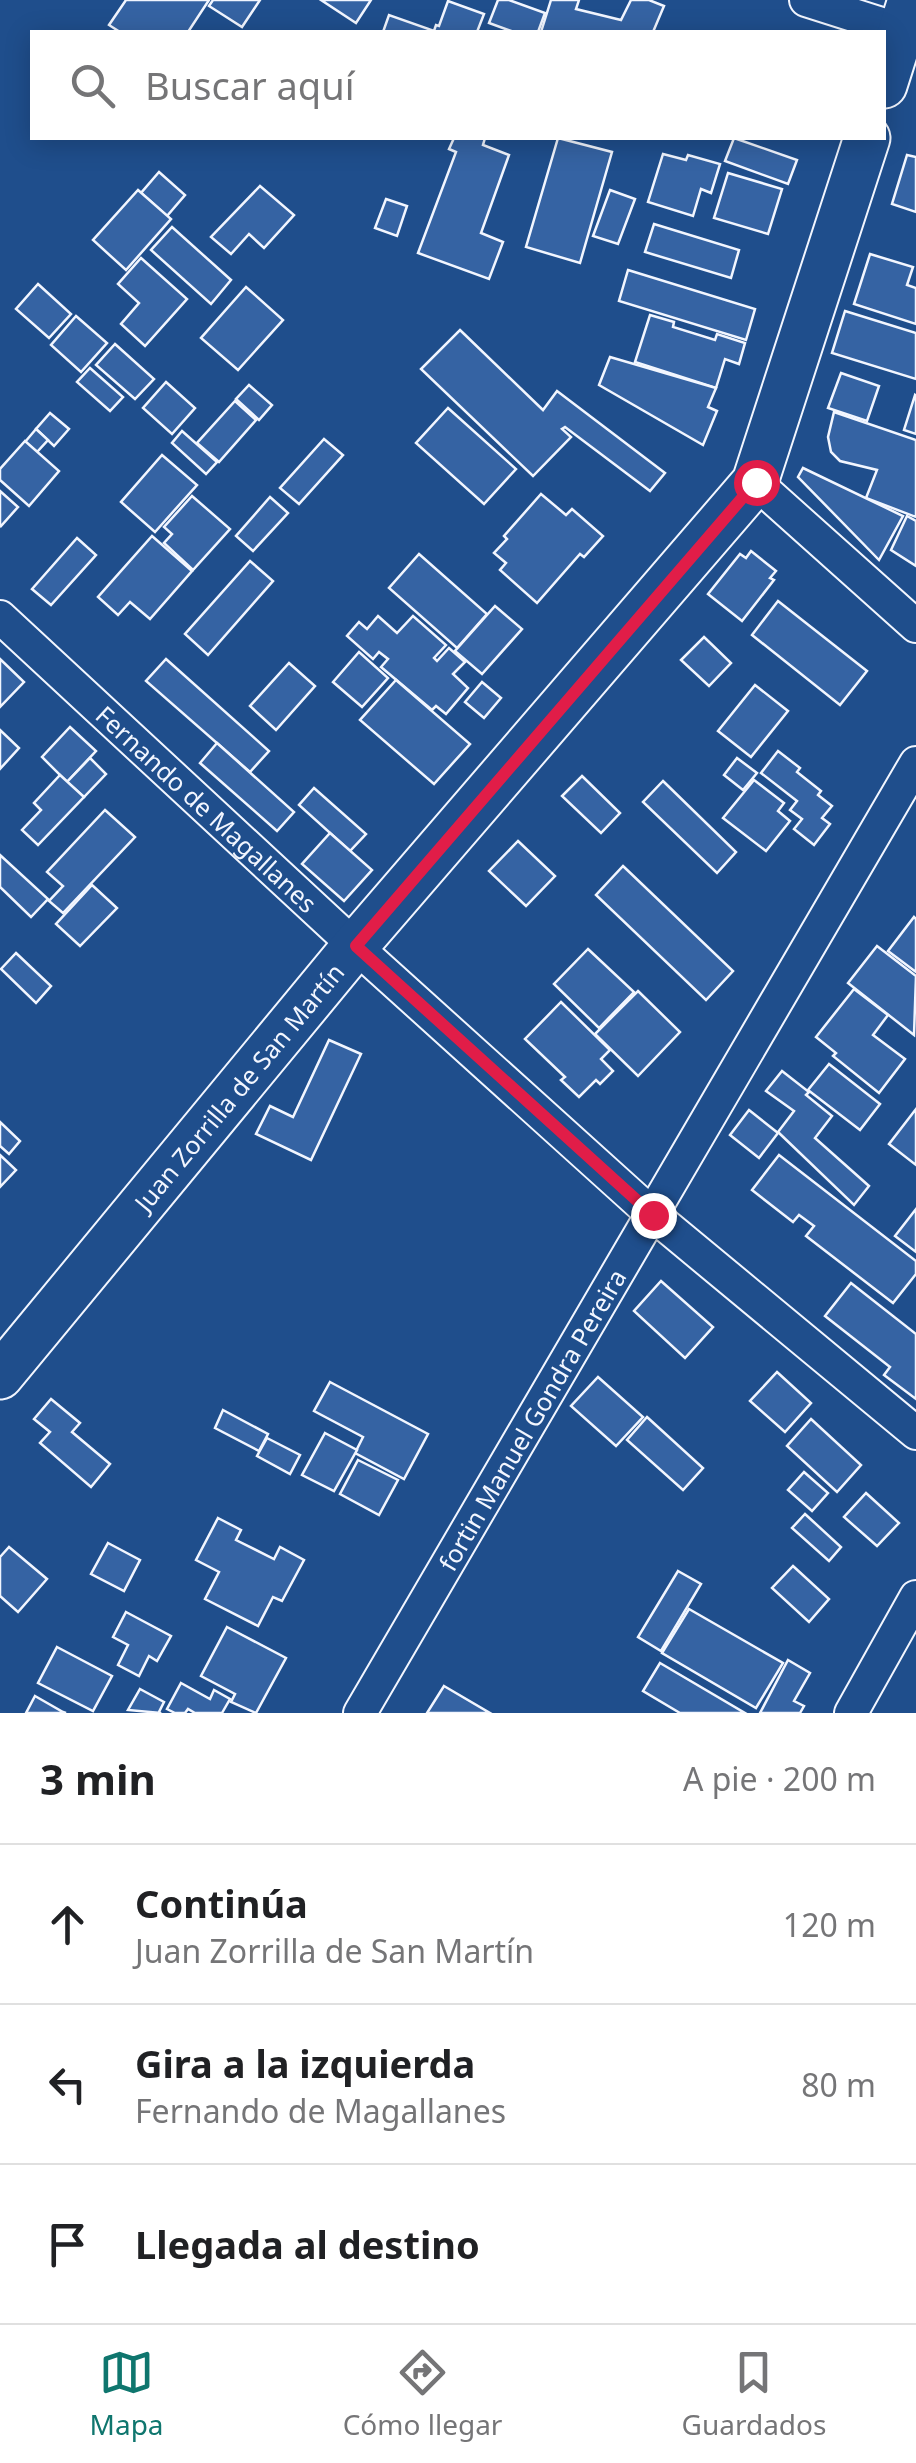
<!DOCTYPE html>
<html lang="es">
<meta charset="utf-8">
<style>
:root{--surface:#fff;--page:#f2f2f2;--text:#202124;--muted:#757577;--line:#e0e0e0;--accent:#0f766e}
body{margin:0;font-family:"Noto Sans",sans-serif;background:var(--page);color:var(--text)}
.stop{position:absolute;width:30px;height:30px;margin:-22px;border:8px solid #e11d48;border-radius:50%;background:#fff}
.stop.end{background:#e11d48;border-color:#fff;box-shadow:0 2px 10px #0008}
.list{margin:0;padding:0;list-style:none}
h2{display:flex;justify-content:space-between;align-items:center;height:130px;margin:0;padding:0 40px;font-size:42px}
h2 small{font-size:32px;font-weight:400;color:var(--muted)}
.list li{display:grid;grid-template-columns:65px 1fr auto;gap:30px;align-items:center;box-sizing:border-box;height:160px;padding:0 40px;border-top:2px solid var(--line)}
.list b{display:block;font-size:38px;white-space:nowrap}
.list p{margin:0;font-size:32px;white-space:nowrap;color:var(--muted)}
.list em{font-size:32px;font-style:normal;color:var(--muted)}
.icon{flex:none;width:55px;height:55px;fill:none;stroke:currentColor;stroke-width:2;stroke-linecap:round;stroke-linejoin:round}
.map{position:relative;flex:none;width:916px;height:1713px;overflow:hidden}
.search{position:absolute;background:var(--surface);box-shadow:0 5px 25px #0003;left:30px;right:30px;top:30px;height:110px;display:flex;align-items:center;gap:25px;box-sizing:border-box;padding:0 35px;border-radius:0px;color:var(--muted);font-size:38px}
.sheet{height:610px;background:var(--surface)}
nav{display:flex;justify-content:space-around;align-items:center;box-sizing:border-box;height:140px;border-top:2px solid var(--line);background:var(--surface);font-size:28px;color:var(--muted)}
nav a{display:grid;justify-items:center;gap:5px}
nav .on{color:var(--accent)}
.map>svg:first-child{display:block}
</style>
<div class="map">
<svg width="916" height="1713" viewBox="0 0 916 1713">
<rect width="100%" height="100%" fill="#1f4e8c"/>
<g fill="#3563a3" stroke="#f2f6ff" stroke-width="2.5">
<polygon points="126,0 209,0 188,32 120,32 109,25"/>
<polygon points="213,0 260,0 242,27 209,6"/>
<polygon points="321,0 371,0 356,23"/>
<polygon points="498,0 509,0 545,13 538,32 514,32 489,23"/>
<polygon points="551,0 579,0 576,9 621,20 631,0 649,0 664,6 653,32 541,32"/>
<polygon points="448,1 484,14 477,32 383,32 389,15 434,31 436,25 439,26"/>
<polygon points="454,138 485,138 483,145 509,155 481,233 503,242 489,279 418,253 456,152 449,149"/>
<polygon points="558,138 612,152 580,263 526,247"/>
<polygon points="734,138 797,160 788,184 725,161"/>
<polygon points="663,154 686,160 688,155 720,164 711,193 701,189 693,216 648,202"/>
<polygon points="907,155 916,157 916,212 892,204"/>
<polygon points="159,172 185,195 167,216 141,193"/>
<polygon points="728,173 782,189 768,234 714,218"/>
<polygon points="260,186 294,215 264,248 249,234 231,254 211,237"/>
<polygon points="138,190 171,219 126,270 93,240"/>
<polygon points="610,190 635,199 618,244 593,236"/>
<polygon points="386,199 407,206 397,236 375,228"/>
<polygon points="654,224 739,250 731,278 645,252"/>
<polygon points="172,227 231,280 211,304 151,250"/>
<polygon points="870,254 913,267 907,285 916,288 916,324 854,304"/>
<polygon points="141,258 187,299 145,346 121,324 139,303 118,284"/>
<polygon points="628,270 755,309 746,340 619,301"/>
<polygon points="38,284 71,314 49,338 16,309"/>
<polygon points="246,287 283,320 238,370 201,338"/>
<polygon points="845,311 916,333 916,379 832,353"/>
<polygon points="650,315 674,322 673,327 715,340 717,334 745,343 739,364 725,359 716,388 635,362"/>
<polygon points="76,316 107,343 81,372 51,345"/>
<polygon points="460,330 543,410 557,391 665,473 650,491 565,427 562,429 571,437 533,476 421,369"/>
<polygon points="115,344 154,379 135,399 96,365"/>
<polygon points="610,357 716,388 708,407 717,411 703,445 599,385"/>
<polygon points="90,368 123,397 110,411 77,382"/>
<polygon points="841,373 879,386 867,421 828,408"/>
<polygon points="166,382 195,408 172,434 143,408"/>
<polygon points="249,385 272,405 259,420 236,399"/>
<polygon points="915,395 916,396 916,434 904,430"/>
<polygon points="235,401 256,420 219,462 197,443"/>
<polygon points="448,408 516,469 484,504 416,443"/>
<polygon points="834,412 916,440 916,517 866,498 877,470 840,461 831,452 828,437"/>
<polygon points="50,413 69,429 54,446 36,429"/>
<polygon points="36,429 48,440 37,452 25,442"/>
<polygon points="182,431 217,462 206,474 172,443"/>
<polygon points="324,439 343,455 299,504 280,488"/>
<polygon points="25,441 59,471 29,506 0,480 0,469"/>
<polygon points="162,455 197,485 155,532 121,502"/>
<polygon points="803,468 903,516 879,560 798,477"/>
<polygon points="0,491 18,507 1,526 0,524"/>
<polygon points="541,494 566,515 572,509 603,536 584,557 580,554 537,603 500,570 506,563 494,553 507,539 504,536"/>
<polygon points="192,496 230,529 193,570 164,543 172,534 164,527"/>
<polygon points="270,497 288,513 253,551 236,536"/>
<polygon points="907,516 916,521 916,566 891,550"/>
<polygon points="152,536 192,571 150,619 130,602 118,615 98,597"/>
<polygon points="77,538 96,555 51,605 32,589"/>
<polygon points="751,551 776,571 770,578 774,580 742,621 708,594 740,554 746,558"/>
<polygon points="419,554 487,614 457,648 389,588"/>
<polygon points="250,561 273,581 208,655 185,634"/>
<polygon points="778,601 867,671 840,705 752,635"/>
<polygon points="495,606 522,629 482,674 455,651"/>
<polygon points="378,616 397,633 413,616 446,645 434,658 437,661 449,648 465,662 453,674 468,688 446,714 436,706 432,710 381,667 388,659 379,652 373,659 347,636 359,622 367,629"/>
<polygon points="704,637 731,663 709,686 681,660"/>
<polygon points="359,652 388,678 362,707 333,682"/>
<polygon points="0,659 24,682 0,707"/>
<polygon points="166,659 269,751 250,772 146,681"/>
<polygon points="289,663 315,686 276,730 250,706"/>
<polygon points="396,680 470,744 434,784 360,720"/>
<polygon points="482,682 501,698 484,718 465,702"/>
<polygon points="755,685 788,711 751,757 718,731"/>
<polygon points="70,727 96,751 67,782 42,757"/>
<polygon points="0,730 19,748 0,769"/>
<polygon points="217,743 294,812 277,831 200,763"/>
<polygon points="778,751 800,768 797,772 821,791 818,795 832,806 822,818 830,824 814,845 794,829 802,819 790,810 797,801 761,773"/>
<polygon points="90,758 106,774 84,797 67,782"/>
<polygon points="737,758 757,773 743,790 724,775"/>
<polygon points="60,775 84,797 38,845 22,830 41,810 34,803"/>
<polygon points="582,776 620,813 601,833 562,796"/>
<polygon points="754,780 784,803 778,811 790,821 766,851 723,818"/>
<polygon points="663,781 736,852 717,873 643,802"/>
<polygon points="314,788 366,834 350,851 299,805"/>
<polygon points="105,810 135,837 63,913 49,901 63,886 47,872"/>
<polygon points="330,833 372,870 344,901 302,864"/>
<polygon points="518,841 555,876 526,906 489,871"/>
<polygon points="0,855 48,899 31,917 0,887"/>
<polygon points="623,866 733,971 706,1000 596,895"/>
<polygon points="92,885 117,908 80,946 56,924"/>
<polygon points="914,917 916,919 916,972 888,951"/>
<polygon points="877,946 916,976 914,1035 848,983"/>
<polygon points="588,949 634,992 599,1028 554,984"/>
<polygon points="16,953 51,986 36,1003 1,969"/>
<polygon points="854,989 888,1015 873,1035 905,1059 879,1093 833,1056 836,1053 816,1037"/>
<polygon points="638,991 680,1032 638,1076 595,1034"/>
<polygon points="561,1002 610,1050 601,1059 613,1071 600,1084 596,1080 579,1097 561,1080 565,1077 525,1039"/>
<polygon points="329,1040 361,1054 311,1160 256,1134 270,1106 293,1117"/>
<polygon points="829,1064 880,1104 860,1130 808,1090"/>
<polygon points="782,1071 809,1092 806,1095 832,1116 815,1138 869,1186 854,1205 778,1132 794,1111 766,1091"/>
<polygon points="916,1109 916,1165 889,1144"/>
<polygon points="749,1110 778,1133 759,1158 730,1135"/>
<polygon points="0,1122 20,1141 9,1154 0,1146"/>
<polygon points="0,1155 16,1170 0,1187"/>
<polygon points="779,1155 916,1261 916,1274 893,1303 806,1236 814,1226 799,1215 793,1222 752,1190"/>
<polygon points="916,1209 916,1252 895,1236"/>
<polygon points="661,1281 713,1327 685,1358 634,1311"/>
<polygon points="851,1283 916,1334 916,1399 884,1375 890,1367 825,1316"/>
<polygon points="777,1372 811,1403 785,1432 750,1401"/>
<polygon points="598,1377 643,1417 616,1446 571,1406"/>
<polygon points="330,1382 428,1434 404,1479 355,1453 363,1437 314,1411"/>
<polygon points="51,1399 80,1423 72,1432 110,1464 91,1487 40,1443 50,1432 34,1419"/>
<polygon points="223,1410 268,1434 259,1451 215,1428"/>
<polygon points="647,1417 703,1468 683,1490 627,1440"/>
<polygon points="811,1419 861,1465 837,1492 787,1446"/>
<polygon points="325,1433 357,1450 334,1491 302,1475"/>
<polygon points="267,1438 300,1455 290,1474 257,1456"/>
<polygon points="358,1460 398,1480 379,1515 340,1494"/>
<polygon points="804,1472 828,1493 812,1511 788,1490"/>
<polygon points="866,1493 899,1523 877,1546 844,1517"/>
<polygon points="805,1514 841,1547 829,1561 792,1528"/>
<polygon points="218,1518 241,1530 236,1540 274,1559 280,1547 304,1560 282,1601 273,1597 258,1626 205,1599 219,1572 196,1560"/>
<polygon points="108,1543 140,1560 124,1591 91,1574"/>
<polygon points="9,1547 47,1579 18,1612 0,1596 0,1557"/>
<polygon points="793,1566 829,1599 809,1622 772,1588"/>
<polygon points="678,1571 701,1584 661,1651 638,1637"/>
<polygon points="689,1609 783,1663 756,1708 662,1653"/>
<polygon points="126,1612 171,1636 157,1661 149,1656 139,1676 118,1665 128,1645 113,1637"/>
<polygon points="227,1627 286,1658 256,1713 231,1702 235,1694 201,1676"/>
<polygon points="57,1647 112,1676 93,1711 38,1683"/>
<polygon points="788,1660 810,1673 794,1701 804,1706 800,1713 760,1713"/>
<polygon points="660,1663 745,1713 680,1713 643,1691"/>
<polygon points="181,1683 210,1699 214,1690 230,1699 222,1713 195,1713 188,1709 185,1713 175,1713 167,1709"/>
<polygon points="444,1686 490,1713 427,1713"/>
<polygon points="140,1689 164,1702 159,1712 161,1713 128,1710"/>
<polygon points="35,1696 63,1712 66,1713 26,1713"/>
</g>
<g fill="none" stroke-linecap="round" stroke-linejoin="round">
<g stroke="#f2f6ff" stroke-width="36">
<g id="street">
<polyline points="806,0 916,35"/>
<polyline points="755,482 916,626"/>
<path id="s1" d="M0,617L355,946L653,1215L916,1433"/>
<path id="s2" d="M360,1713L916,763"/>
<polyline points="851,1713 916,1597"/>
</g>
</g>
<g stroke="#f2f6ff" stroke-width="49">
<g id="secondary">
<polyline points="884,85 911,0"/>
<path id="s3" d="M0,1376L355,946L755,482L867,138"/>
</g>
</g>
<use href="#street" stroke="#1f4e8c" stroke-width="32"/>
<use href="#secondary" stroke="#1f4e8c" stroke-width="45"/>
</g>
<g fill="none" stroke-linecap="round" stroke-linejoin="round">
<polyline stroke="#e11d48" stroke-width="12" points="653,1215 356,946 756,482"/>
</g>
<g text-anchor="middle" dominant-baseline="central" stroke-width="8" stroke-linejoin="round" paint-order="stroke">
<g font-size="25" fill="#f2f6ff" stroke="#1f4e8c">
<text stroke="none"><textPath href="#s1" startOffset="282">Fernando de Magallanes</textPath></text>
<text stroke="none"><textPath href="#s3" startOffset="375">Juan Zorrilla de San Martín</textPath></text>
<text stroke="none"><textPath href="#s2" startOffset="340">fortin Manuel Gondra Pereira</textPath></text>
</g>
</g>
</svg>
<div class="stop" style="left:756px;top:482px"></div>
<div class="stop end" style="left:653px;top:1215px"></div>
<div class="search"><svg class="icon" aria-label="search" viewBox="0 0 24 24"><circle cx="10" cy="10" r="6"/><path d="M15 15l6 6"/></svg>Buscar aquí</div>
</div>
<section class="sheet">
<h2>3 min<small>A pie · 200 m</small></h2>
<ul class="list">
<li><svg class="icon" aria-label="ahead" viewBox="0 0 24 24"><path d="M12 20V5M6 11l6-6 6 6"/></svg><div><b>Continúa</b><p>Juan Zorrilla de San Martín</p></div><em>120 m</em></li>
<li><svg class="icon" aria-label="left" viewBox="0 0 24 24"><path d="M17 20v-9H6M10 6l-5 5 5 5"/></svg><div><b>Gira a la izquierda</b><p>Fernando de Magallanes</p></div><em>80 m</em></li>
<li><svg class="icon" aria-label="arrive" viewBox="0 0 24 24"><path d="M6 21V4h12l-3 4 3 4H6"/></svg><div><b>Llegada al destino</b></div></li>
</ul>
</section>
<nav>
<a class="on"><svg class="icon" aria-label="map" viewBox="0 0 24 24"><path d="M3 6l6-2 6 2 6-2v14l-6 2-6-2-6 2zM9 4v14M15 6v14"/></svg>Mapa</a>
<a><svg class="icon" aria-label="directions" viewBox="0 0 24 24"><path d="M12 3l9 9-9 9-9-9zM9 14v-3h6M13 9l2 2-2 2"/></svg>Cómo llegar</a>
<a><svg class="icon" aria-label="saved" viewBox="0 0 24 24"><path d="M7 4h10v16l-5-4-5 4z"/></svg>Guardados</a>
</nav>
